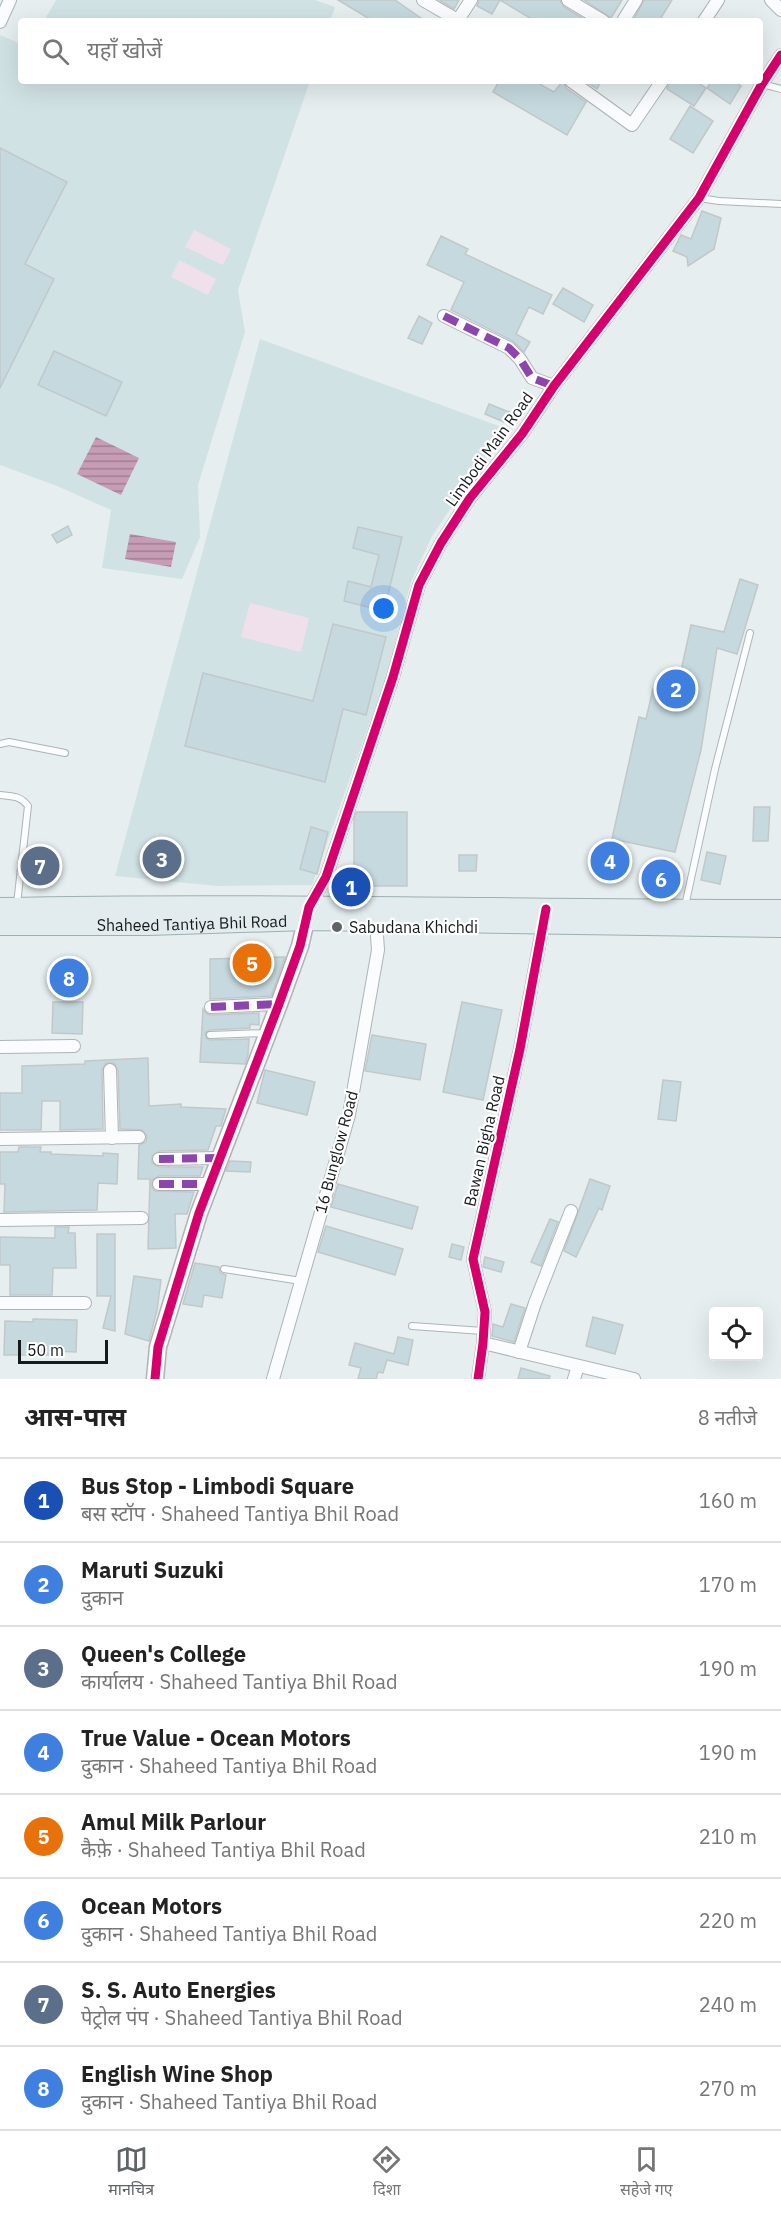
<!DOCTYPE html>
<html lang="hi">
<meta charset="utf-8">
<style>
:root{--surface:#fff;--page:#f6f6f6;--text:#222;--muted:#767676;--line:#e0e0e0;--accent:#5f6466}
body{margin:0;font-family:"IBM Plex Sans","Noto Sans Devanagari",sans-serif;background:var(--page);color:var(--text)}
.controls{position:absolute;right:18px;bottom:18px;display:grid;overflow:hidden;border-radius:6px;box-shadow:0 6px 24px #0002}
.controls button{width:54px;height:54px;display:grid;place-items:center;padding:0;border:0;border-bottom:2px solid var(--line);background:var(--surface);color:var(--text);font:30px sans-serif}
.scale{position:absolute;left:18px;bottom:15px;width:90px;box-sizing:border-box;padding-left:6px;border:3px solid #161a1b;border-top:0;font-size:16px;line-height:21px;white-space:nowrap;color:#161a1b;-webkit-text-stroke:4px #fff;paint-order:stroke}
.you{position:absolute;left:384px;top:609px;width:21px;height:21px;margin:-15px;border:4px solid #fff;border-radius:50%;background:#1a73e8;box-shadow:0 0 0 9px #1a73e833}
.badge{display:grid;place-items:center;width:39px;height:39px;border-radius:50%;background:var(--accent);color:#fff;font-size:20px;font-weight:700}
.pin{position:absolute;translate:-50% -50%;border:3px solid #fff;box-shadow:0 2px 6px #0006}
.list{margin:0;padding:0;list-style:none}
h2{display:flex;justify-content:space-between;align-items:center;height:78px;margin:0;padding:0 24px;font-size:26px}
h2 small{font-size:20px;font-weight:400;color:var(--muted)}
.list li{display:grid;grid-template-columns:39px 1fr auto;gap:18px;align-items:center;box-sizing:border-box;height:84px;padding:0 24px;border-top:2px solid var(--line)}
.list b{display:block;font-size:22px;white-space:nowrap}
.list p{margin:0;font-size:20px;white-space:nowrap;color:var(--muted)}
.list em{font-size:20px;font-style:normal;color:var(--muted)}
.icon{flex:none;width:33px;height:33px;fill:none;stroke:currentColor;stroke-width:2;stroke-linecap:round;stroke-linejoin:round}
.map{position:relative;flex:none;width:781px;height:1379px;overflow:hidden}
.search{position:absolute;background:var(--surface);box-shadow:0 6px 24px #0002;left:18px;right:18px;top:18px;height:66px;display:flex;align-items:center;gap:15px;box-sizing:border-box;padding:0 21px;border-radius:6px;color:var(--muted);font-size:22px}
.sheet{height:750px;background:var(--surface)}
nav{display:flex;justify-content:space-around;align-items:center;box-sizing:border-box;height:84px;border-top:2px solid var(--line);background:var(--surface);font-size:16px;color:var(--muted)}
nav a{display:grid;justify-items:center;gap:3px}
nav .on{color:var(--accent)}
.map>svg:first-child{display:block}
</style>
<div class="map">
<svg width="781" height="1379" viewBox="0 0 781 1379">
<defs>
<pattern id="water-rules" width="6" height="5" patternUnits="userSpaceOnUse" patternTransform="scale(1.5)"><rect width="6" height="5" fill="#c69db5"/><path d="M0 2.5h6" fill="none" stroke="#a07f92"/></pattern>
</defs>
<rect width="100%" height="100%" fill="#e6eef0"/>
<g fill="#d1e2e5">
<polygon points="56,0 315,0 335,7 330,21 44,21"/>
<polygon points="0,35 21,44 21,81 310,81 238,290 245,332 198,485 200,537 182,579 102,568 111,510 57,486 0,465"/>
<polygon points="260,339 507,429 488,453 432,536 411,582 386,677 312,885 218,886 115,876"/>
</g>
<g fill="#f0e0eb">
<polygon points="194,230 231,249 223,265 185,247"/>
<polygon points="179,260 216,279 208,295 171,277"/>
<polygon points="250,603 309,618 301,652 241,637"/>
</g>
<g fill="url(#water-rules)">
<polygon points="96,437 139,458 121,495 77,474"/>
<polygon points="130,534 176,542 171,567 125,559"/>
</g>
<g fill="#c5d9de" stroke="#c2c8ca" stroke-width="1.5">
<polygon points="338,0 395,0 425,21 373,21"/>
<polygon points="439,0 459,0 454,9"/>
<polygon points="479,0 560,0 564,7 587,21 535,21 500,0 492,14 477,6"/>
<polygon points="584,0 622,0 611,18"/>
<polygon points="644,0 672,0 659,21 633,21"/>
<polygon points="499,81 534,81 554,92 563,81 566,88 586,102 567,135 493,92"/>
<polygon points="585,81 601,81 597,89"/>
<polygon points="670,81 695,81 706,88 694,106 667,89"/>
<polygon points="712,81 734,81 741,86 730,104 707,88"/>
<polygon points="690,106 713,121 693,153 670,139"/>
<polygon points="0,148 67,182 25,264 54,279 0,388"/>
<polygon points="702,211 721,218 714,249 688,266 687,257 673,251 681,235 691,239"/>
<polygon points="441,236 468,249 465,254 552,295 543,314 529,307 516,334 530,342 524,352 513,341 451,310 464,282 427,265"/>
<polygon points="563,288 593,305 584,322 553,304"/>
<polygon points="419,316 432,323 422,344 408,338"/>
<polygon points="54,351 122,382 106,416 38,385"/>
<polygon points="489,404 509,412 504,422 485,414"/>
<polygon points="68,526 72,535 57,543 52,535"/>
<polygon points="358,527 402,537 384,611 344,601 348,581 371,587 379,555 353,548"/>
<polygon points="740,579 758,585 737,654 717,648 701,750 675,852 612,839 639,717 646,719 653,689 676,694 691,625 724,632"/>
<polygon points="333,624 386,637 366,715 343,709 325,782 185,746 203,673 313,701"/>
<polygon points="754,807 770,807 768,841 753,841"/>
<polygon points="356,812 407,812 407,886 354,886 354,819"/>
<polygon points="311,827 328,832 317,874 300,869"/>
<polygon points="707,852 726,856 720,884 701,880"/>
<polygon points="459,855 477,855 476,871 459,871"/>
<polygon points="285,957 271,996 210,999 210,959"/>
<polygon points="53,1002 83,1002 82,1034 52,1033"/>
<polygon points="462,1002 502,1010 483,1100 443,1092"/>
<polygon points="203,1009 207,1014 211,1015 259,1013 259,1025 250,1024 250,1028 210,1030 205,1033 206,1038 210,1040 249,1039 248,1055 245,1064 200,1062"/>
<polygon points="372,1035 426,1044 420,1080 365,1071"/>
<polygon points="148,1058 149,1106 181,1104 181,1107 226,1109 221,1126 216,1126 208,1150 159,1151 152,1156 152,1163 159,1167 203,1167 200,1176 159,1176 152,1180 152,1188 155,1191 194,1192 187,1214 175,1214 176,1248 148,1249 150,1179 138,1179 139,1145 146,1142 147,1136 142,1130 120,1129 118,1070 114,1063 106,1063 102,1070 103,1129 60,1130 60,1101 42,1101 41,1130 0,1130 0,1093 22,1093 22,1066 85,1064 85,1061"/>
<polygon points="265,1070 315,1082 307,1115 257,1103"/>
<polygon points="663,1080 681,1082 676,1121 658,1119"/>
<polygon points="19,1147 41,1147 40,1152 51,1152 51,1154 103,1156 103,1153 118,1154 117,1184 98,1183 97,1210 4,1212 5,1184 0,1184 0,1152 18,1152"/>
<polygon points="230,1161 251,1162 250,1172 226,1171"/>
<polygon points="590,1179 610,1186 602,1210 599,1208 576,1257 564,1251"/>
<polygon points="338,1184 418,1207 412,1229 331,1207"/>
<polygon points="550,1219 558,1222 541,1266 531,1262"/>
<polygon points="326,1226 403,1249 395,1275 318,1252"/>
<polygon points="55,1227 69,1227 68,1233 75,1233 76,1268 53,1268 52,1295 10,1295 10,1265 0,1265 0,1237 55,1238"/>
<polygon points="97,1234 115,1234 115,1331 103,1328 111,1296 97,1296"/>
<polygon points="452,1244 464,1247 461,1260 449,1257"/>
<polygon points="485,1257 504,1262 501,1272 483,1267"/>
<polygon points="195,1263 219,1267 220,1273 226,1275 222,1298 204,1295 202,1307 183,1304"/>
<polygon points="134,1276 161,1280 157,1310 149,1341 125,1334"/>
<polygon points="511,1304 525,1308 514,1342 492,1336 493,1324 503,1327"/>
<polygon points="593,1317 623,1325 615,1354 586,1346"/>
<polygon points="33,1319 77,1320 76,1352 52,1351 52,1355 4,1355 5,1321 33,1322"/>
<polygon points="398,1337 413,1340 408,1365 387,1360 383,1373 378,1372 376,1379 358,1379 361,1368 349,1365 355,1343 394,1354"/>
<polygon points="521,1368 550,1376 549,1379 518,1379"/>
</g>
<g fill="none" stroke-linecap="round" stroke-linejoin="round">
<g stroke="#aeb4b5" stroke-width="8">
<g id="service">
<polyline points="762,84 781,89"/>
<polyline points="699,198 719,201 781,204"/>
<polyline points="0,744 9,742 65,753"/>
<path d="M0,795C12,796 21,796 28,806L17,904"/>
<polyline points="685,906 715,769 750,633"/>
<polyline points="210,1035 266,1033"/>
<polyline points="224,1269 301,1281"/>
<polyline points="412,1326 483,1331"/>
</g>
</g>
<g stroke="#aeb4b5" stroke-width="14">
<g id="minor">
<polyline points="423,0 459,21"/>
<polyline points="568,0 603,21"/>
<polyline points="771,0 781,10"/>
<polyline points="458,20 471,0"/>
<polyline points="623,21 636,0"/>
<polyline points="704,21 718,0"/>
<polyline points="0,22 10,0"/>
<polyline points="571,81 632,125 662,81"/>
<polyline points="444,316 509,348 520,359 532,378 554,386"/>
<polyline points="309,907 326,877 393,677 419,585 441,543 470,498 522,434 554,386 699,198 762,84 781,55"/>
<polyline points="211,1007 279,1004"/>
<polyline points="0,1047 74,1046"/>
<polyline points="110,1070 112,1138"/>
<polyline points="0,1139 139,1137"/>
<polyline points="159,1159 219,1158"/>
<polyline points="159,1184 209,1184"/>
<polyline points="0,1220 142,1218"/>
<polyline points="0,1303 85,1303"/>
<polyline points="483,1343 634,1379"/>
<polyline points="519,1352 535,1303 571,1211"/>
<polyline points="273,1379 349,1115 378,950 376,921"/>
<polyline points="478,1379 483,1343 485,1312 473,1259 520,1049 544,919"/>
<polyline points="574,1379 578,1366"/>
</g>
</g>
<g stroke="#aeb4b5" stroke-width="19">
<polyline id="tertiary" points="155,1379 158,1347 199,1213 279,1004 300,946 309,908"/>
</g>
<g stroke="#9cafb2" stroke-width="22">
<g id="primary">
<path d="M0,908C260,903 521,910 781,910"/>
<path id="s1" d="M0,925H148L307,920L781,927"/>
</g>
</g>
<use href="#service" stroke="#fbfcfd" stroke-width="6"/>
<use href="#minor" stroke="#fbfcfd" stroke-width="12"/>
<use href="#tertiary" stroke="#fbfcfd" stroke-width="16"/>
<use href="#primary" stroke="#e2ecee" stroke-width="20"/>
<g stroke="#8e44ad" stroke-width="8" stroke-dasharray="15 8" stroke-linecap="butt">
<polyline points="444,316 509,348 520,359 532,378 554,386"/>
<polyline points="211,1007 279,1004"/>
<polyline points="159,1159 219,1158"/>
<polyline points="159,1184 209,1184"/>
</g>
<g stroke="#fff" stroke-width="13">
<g id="cycleway">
<polyline points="155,1379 158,1347 199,1213 279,1004 300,946 309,907 326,877 393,677 419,585 441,543 470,498 522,434 554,386 699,198 762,84 781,55"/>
<polyline points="478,1379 483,1343 485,1312 473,1259 520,1049 546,909"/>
</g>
</g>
<use href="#cycleway" stroke="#d6006c" stroke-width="9"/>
</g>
<circle fill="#5f6466" stroke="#fff" stroke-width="2" cx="337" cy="927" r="6"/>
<g text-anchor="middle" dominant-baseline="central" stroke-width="4.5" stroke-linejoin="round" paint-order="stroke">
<g font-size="16" fill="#161a1b" stroke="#fff">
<text transform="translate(489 449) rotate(-54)">Limbodi Main Road</text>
<text stroke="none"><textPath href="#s1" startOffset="192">Shaheed Tantiya Bhil Road</textPath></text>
<text transform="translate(484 1141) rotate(-77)">Bawan Bigha Road</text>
<text transform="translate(336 1152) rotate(-75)">16 Bunglow Road</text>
</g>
<g font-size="16" fill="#161a1b" stroke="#fff" text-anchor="start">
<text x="349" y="927">Sabudana Khichdi</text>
</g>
</g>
</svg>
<div class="controls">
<button><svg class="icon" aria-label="locate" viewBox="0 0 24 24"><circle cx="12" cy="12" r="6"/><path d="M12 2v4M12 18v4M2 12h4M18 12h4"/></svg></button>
</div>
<div class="scale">50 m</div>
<div class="you"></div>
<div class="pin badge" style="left:351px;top:887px;background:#1a4fb4">1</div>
<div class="pin badge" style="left:676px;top:689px;background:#3f7fe0">2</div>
<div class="pin badge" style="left:162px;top:859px;background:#5c6f8a">3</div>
<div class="pin badge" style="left:610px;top:861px;background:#3f7fe0">4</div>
<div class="pin badge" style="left:252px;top:963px;background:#e8710a">5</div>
<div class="pin badge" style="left:661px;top:879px;background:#3f7fe0">6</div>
<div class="pin badge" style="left:40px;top:866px;background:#5c6f8a">7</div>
<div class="pin badge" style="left:69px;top:978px;background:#3f7fe0">8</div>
<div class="search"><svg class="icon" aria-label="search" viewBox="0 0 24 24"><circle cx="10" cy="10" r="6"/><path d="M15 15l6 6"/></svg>यहाँ खोजें</div>
</div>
<section class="sheet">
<h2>आस-पास<small>8 नतीजे</small></h2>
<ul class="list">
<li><span class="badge" style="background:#1a4fb4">1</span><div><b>Bus Stop - Limbodi Square</b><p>बस स्टॉप · Shaheed Tantiya Bhil Road</p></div><em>160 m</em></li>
<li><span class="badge" style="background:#3f7fe0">2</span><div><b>Maruti Suzuki</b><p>दुकान</p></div><em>170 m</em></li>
<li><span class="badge" style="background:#5c6f8a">3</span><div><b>Queen's College</b><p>कार्यालय · Shaheed Tantiya Bhil Road</p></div><em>190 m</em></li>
<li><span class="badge" style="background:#3f7fe0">4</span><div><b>True Value - Ocean Motors</b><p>दुकान · Shaheed Tantiya Bhil Road</p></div><em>190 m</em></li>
<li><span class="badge" style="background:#e8710a">5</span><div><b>Amul Milk Parlour</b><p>कैफ़े · Shaheed Tantiya Bhil Road</p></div><em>210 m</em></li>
<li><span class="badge" style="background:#3f7fe0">6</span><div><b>Ocean Motors</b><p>दुकान · Shaheed Tantiya Bhil Road</p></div><em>220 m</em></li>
<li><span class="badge" style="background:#5c6f8a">7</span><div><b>S. S. Auto Energies</b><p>पेट्रोल पंप · Shaheed Tantiya Bhil Road</p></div><em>240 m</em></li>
<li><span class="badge" style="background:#3f7fe0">8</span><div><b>English Wine Shop</b><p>दुकान · Shaheed Tantiya Bhil Road</p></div><em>270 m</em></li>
</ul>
</section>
<nav>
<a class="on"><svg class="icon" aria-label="map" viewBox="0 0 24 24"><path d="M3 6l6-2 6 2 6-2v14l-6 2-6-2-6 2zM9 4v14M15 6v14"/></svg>मानचित्र</a>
<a><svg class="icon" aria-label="directions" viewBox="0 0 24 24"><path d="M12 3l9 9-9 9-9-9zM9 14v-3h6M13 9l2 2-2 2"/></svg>दिशा</a>
<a><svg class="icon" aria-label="saved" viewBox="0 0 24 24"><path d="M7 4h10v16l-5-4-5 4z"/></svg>सहेजे गए</a>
</nav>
